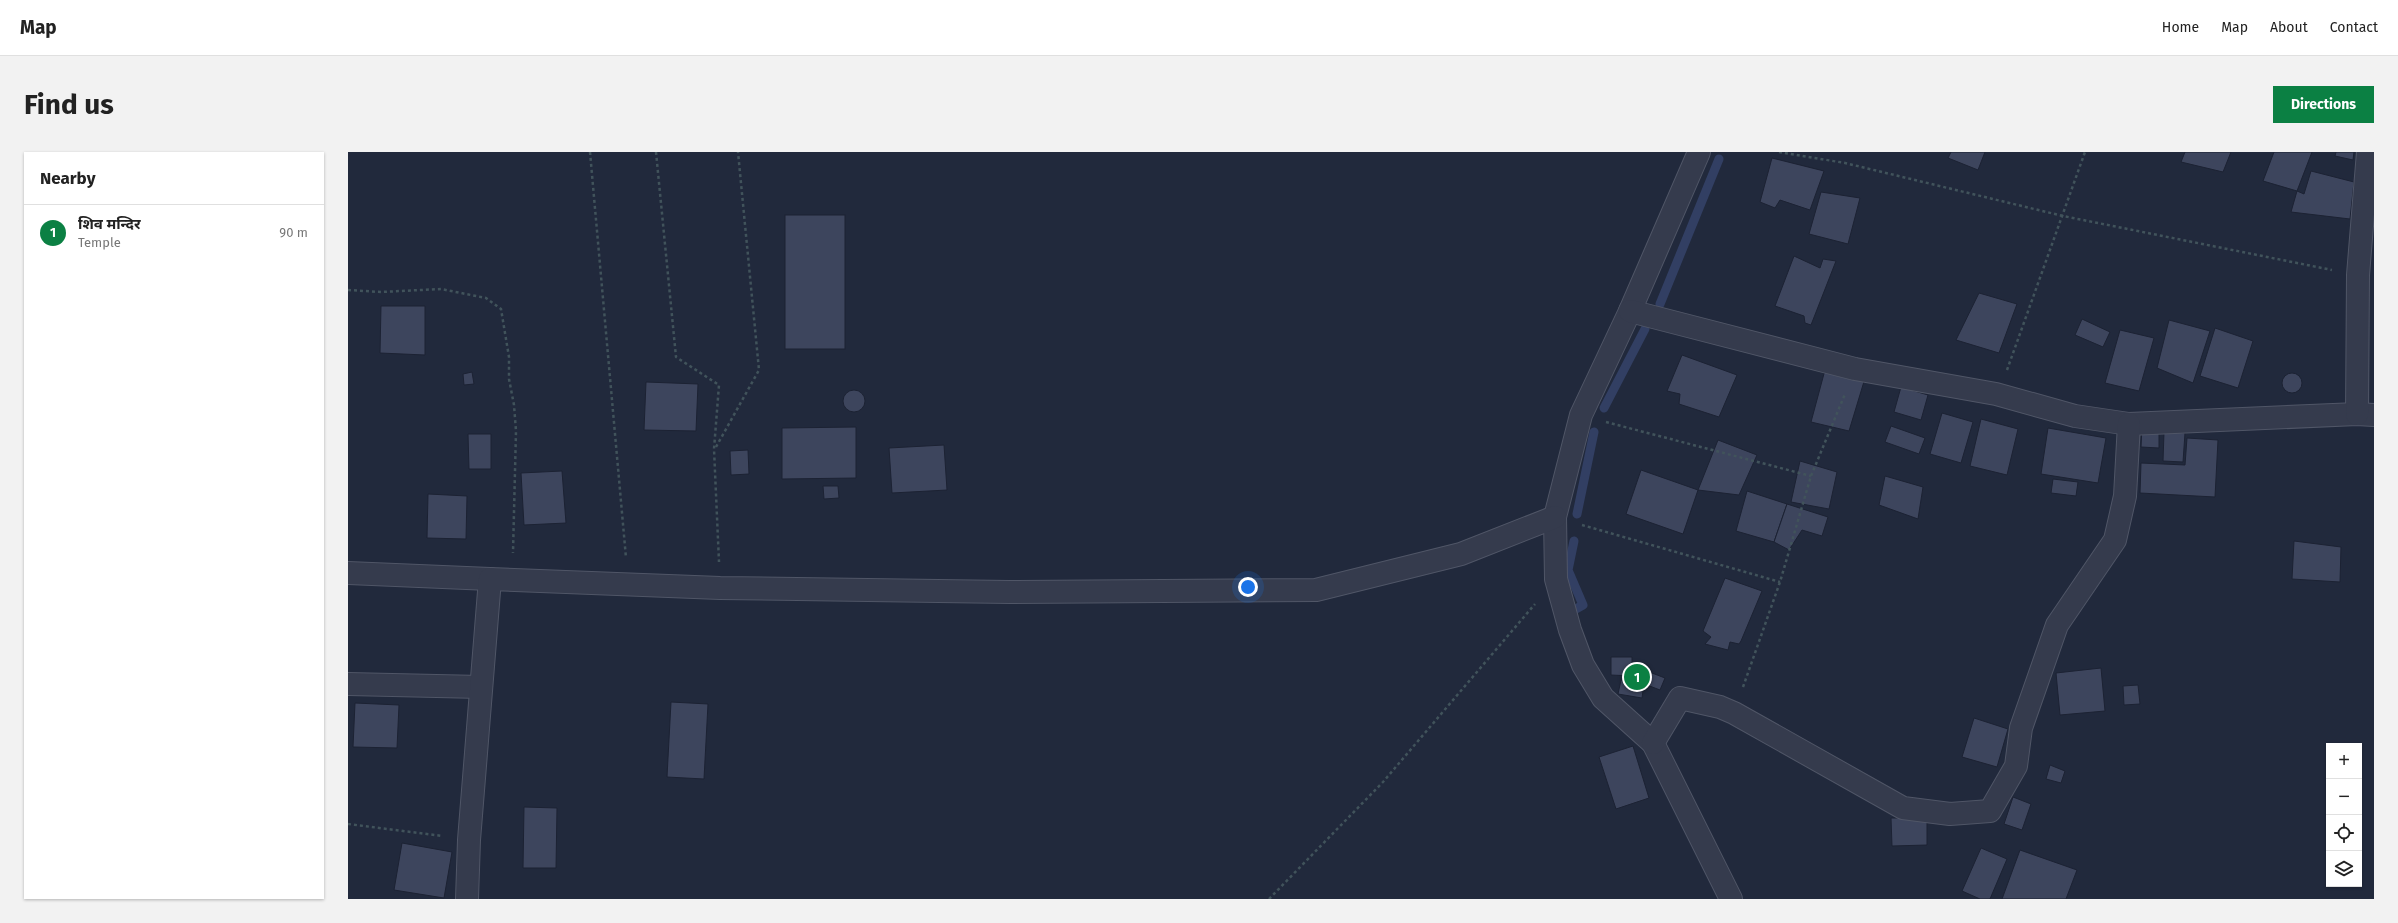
<!DOCTYPE html>
<meta charset="utf-8">
<style>
:root{--surface:#fff;--page:#f2f2f2;--text:#222;--muted:#767676;--line:#e0e0e0;--accent:#0b8043}
body{margin:0;font-family:"Fira Sans","Noto Sans Devanagari",sans-serif;background:var(--page);color:var(--text)}
.controls{position:absolute;right:12px;bottom:12px;display:grid;overflow:hidden;border-radius:0px;box-shadow:0 1px 3px #0004}
.controls button{width:36px;height:36px;display:grid;place-items:center;padding:0;border:0;border-bottom:1px solid var(--line);background:var(--surface);color:var(--text);font:20px sans-serif}
.you{position:absolute;left:900px;top:435px;width:14px;height:14px;margin:-10px;border:3px solid #fff;border-radius:50%;background:#1a73e8;box-shadow:0 0 0 6px #1a73e833}
.badge{display:grid;place-items:center;width:26px;height:26px;border-radius:50%;background:var(--accent);color:#fff;font-size:13px;font-weight:700}
.pin{position:absolute;translate:-50% -50%;border:2px solid #fff;box-shadow:0 1px 4px #0006}
.list{margin:0;padding:0;list-style:none}
h2{display:flex;justify-content:space-between;align-items:center;height:52px;margin:0;padding:0 16px;font-size:17px}
h2 small{font-size:13px;font-weight:400;color:var(--muted)}
.list li{display:grid;grid-template-columns:26px 1fr auto;gap:12px;align-items:center;box-sizing:border-box;height:56px;padding:0 16px;border-top:1px solid var(--line)}
.list b{display:block;font-size:15px;white-space:nowrap}
.list p{margin:0;font-size:13px;white-space:nowrap;color:var(--muted)}
.list em{font-size:13px;font-style:normal;color:var(--muted)}
.icon{flex:none;width:22px;height:22px;fill:none;stroke:currentColor;stroke-width:2;stroke-linecap:round;stroke-linejoin:round}
.map{position:relative;flex:none;width:2026px;height:747px;overflow:hidden;border-radius:0px}
header{display:flex;align-items:center;gap:24px;box-sizing:border-box;height:56px;padding:0 20px;background:var(--surface);border-bottom:1px solid var(--line)}
header strong{font-size:19px}
nav{display:flex;gap:22px;margin-inline-start:auto;font-size:14px}
.intro{display:flex;align-items:center;justify-content:space-between;box-sizing:border-box;height:96px;padding:0 24px}
h1{margin:0;font-size:28px}
.button{padding:10px 18px;border-radius:0px;background:var(--accent);color:#fff;font-size:14px;font-weight:700}
main{display:flex;gap:24px;padding:0 24px}
aside{flex:1;background:var(--surface);border-radius:0px;box-shadow:0 1px 3px #0004}
.map>svg:first-child{display:block}
</style>
<header>
<strong>Map</strong>
<nav><a>Home</a><a>Map</a><a>About</a><a>Contact</a></nav>
</header>
<div class="intro"><h1>Find us</h1><a class="button">Directions</a></div>
<main>
<aside>
<h2>Nearby<small></small></h2>
<ul class="list">
<li><span class="badge">1</span><div><b>शिव मन्दिर</b><p>Temple</p></div><em>90 m</em></li>
</ul>
</aside>
<div class="map">
<svg width="2026" height="747" viewBox="0 0 2026 747">
<rect width="100%" height="100%" fill="#21293c"/>
<g fill="none" stroke-linecap="round" stroke-linejoin="round">
<g stroke="#323f63" stroke-width="9">
<polyline points="1312,152 1371,7"/>
<polyline points="1256,256 1297,177"/>
<polyline points="1229,362 1246,280"/>
<polyline points="1217,463 1235,453 1220,418 1226,389"/>
</g>
</g>
<g fill="#3d455d" stroke="#1c2233">
<polygon points="1603,0 1637,0 1630,18 1600,6"/>
<polygon points="1837,0 1883,0 1875,20 1833,10"/>
<polygon points="1926,0 1964,0 1949,39 1915,29"/>
<polygon points="1988,0 2006,0 2005,8 1987,4"/>
<polygon points="1424,6 1476,19 1462,58 1432,48 1427,56 1412,50"/>
<polygon points="1963,19 2006,30 2002,67 1943,60 1949,39 1956,42"/>
<polygon points="1473,40 1512,46 1500,92 1461,82"/>
<rect x="437" y="63" width="60" height="134"/>
<polygon points="1446,104 1472,116 1475,107 1488,109 1463,173 1457,171 1456,164 1427,154"/>
<polygon points="1631,141 1669,152 1651,201 1608,188"/>
<polygon points="33,154 77,154 77,203 32,201"/>
<polygon points="1734,167 1762,180 1755,195 1727,183"/>
<polygon points="1821,168 1862,179 1845,231 1809,216"/>
<polygon points="1867,176 1905,189 1890,236 1852,224"/>
<polygon points="1772,178 1806,186 1791,239 1757,231"/>
<polygon points="1334,203 1389,223 1371,265 1331,252 1332,242 1319,239"/>
<polygon points="1481,203 1521,213 1501,279 1463,270"/>
<polygon points="124,220 126,232 116,233 115,222"/>
<circle cx="1944" cy="231" r="10"/>
<polygon points="298,230 350,232 348,279 296,278"/>
<polygon points="1553,235 1580,243 1573,268 1546,260"/>
<circle cx="506" cy="249" r="11"/>
<polygon points="1594,261 1625,270 1613,311 1582,302"/>
<polygon points="1633,267 1670,277 1659,323 1622,314"/>
<polygon points="1543,274 1577,286 1571,302 1537,290"/>
<polygon points="508,275 508,326 434,327 434,276"/>
<polygon points="1794,275 1811,276 1811,296 1793,295"/>
<polygon points="1700,276 1758,286 1750,331 1693,322"/>
<polygon points="1816,280 1837,281 1835,310 1815,309"/>
<polygon points="120,282 143,282 143,317 121,317"/>
<polygon points="1839,286 1870,288 1867,345 1792,341 1793,311 1837,313"/>
<polygon points="1370,288 1409,303 1391,343 1350,338"/>
<polygon points="596,293 599,338 544,341 541,296"/>
<polygon points="400,298 401,322 383,323 382,299"/>
<polygon points="1452,309 1489,320 1481,357 1443,350"/>
<polygon points="1293,318 1350,338 1335,382 1278,362"/>
<polygon points="214,319 218,371 176,373 173,321"/>
<polygon points="1537,324 1575,335 1570,367 1531,353"/>
<polygon points="1705,327 1730,330 1728,344 1703,341"/>
<polygon points="475,334 490,334 491,346 476,347"/>
<polygon points="1399,339 1439,352 1426,390 1388,379"/>
<polygon points="80,342 119,344 118,387 79,386"/>
<polygon points="1439,352 1480,365 1474,384 1454,378 1441,398 1426,390"/>
<polygon points="1946,389 1993,395 1992,430 1944,427"/>
<polygon points="1377,426 1414,439 1393,489 1391,492 1382,490 1380,498 1357,492 1363,485 1355,479"/>
<polygon points="1263,505 1284,505 1284,524 1263,523"/>
<polygon points="1753,516 1757,559 1712,563 1708,521"/>
<circle cx="1291" cy="523" r="5"/>
<polygon points="1304,521 1317,526 1312,538 1299,533"/>
<polygon points="1273,528 1296,532 1294,546 1270,542"/>
<polygon points="1790,533 1792,552 1776,553 1775,534"/>
<polygon points="323,550 360,552 356,627 319,625"/>
<polygon points="7,551 51,553 49,596 5,595"/>
<polygon points="1626,566 1660,577 1649,615 1614,605"/>
<polygon points="1285,594 1301,646 1268,657 1251,605"/>
<polygon points="1702,613 1717,619 1713,631 1698,627"/>
<polygon points="1665,645 1683,652 1674,678 1656,672"/>
<polygon points="176,655 209,656 208,716 175,716"/>
<polygon points="1543,666 1579,666 1579,693 1544,694"/>
<polygon points="54,691 104,700 96,746 46,738"/>
<polygon points="1633,696 1659,707 1642,747 1632,747 1614,739"/>
<polygon points="1672,698 1729,718 1718,747 1654,747"/>
</g>
<g fill="none" stroke-linecap="round" stroke-linejoin="round">
<g stroke="#505667" stroke-width="24">
<g id="street">
<polyline points="1351,0 1282,159 1233,263 1207,365 1208,427 1222,478 1235,513 1255,546 1305,591 1383,747"/>
<polyline points="1282,159 1507,217 1648,242 1727,264 1781,272 2009,262 2026,263"/>
<polyline points="2009,262 2010,123 2020,0"/>
<polyline points="0,421 142,427"/>
<polyline points="0,532 133,535"/>
<polyline points="1305,591 1332,546 1372,555 1386,561 1555,656 1602,662 1642,659 1668,614 1673,576 1709,473 1767,388 1777,344 1781,272"/>
<polyline points="119,747 121,688 142,427 372,436 661,440 968,438 1113,402 1207,365"/>
</g>
</g>
<g stroke="#41535b" stroke-width="2.5" stroke-dasharray="3 3" stroke-linecap="butt">
<polyline points="242,0 278,406"/>
<polyline points="308,0 328,205 371,233 366,297 371,410"/>
<polyline points="1431,0 1497,11 1715,64 1984,118"/>
<polyline points="0,138 33,140 93,137 138,146 153,157 161,205 161,227 166,253 168,279 165,401"/>
<polyline points="1659,218 1737,0"/>
<polyline points="1258,270 1463,324"/>
<polyline points="368,295 411,218 390,0"/>
<polyline points="1234,373 1432,430"/>
<polyline points="1395,535 1432,430 1463,324 1497,242"/>
<polyline points="0,672 95,684"/>
<polyline points="921,747 1035,630 1187,452"/>
</g>
<use href="#street" stroke="#353b4d" stroke-width="22"/>
</g>
</svg>
<div class="controls">
<button>+</button>
<button>−</button>
<button><svg class="icon" aria-label="locate" viewBox="0 0 24 24"><circle cx="12" cy="12" r="6"/><path d="M12 2v4M12 18v4M2 12h4M18 12h4"/></svg></button>
<button><svg class="icon" aria-label="layers" viewBox="0 0 24 24"><path d="M12 4l9 5-9 5-9-5zM3 14l9 5 9-5"/></svg></button>
</div>
<div class="you"></div>
<div class="pin badge" style="left:1289px;top:525px">1</div>
</div>
</main>
